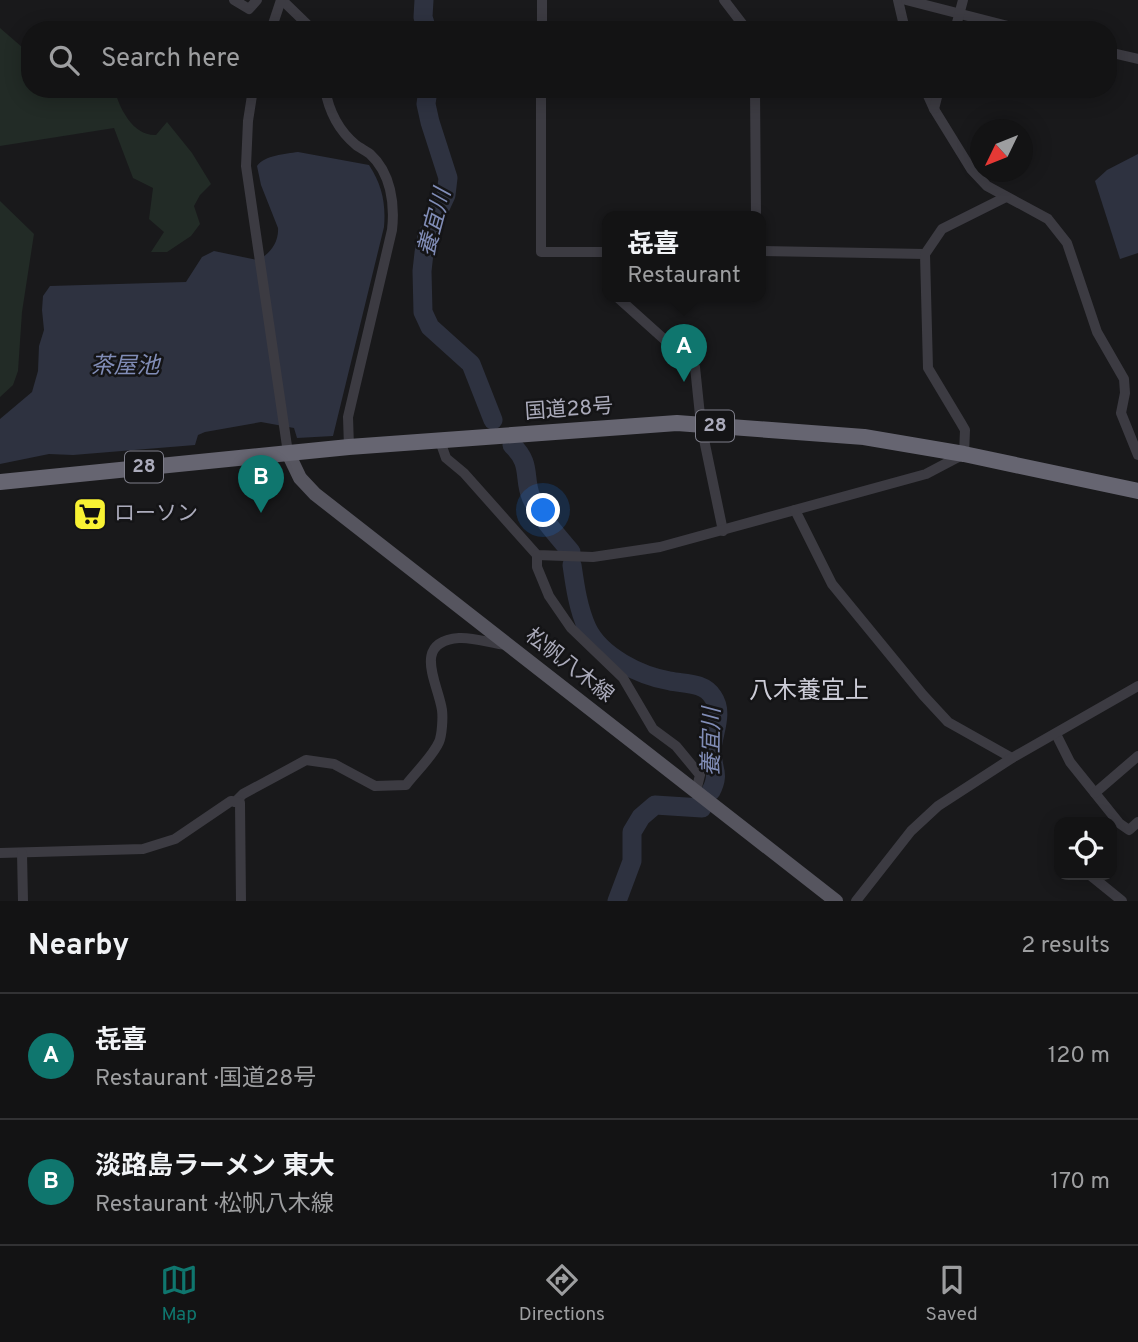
<!DOCTYPE html>
<meta charset="utf-8">
<style>
:root{--surface:#131314;--page:#202022;--text:#f1f3f6;--muted:#9d9ea0;--line:#323234;--accent:#0f766e}
body{margin:0;font-family:Overpass,"Noto Sans JP",sans-serif;background:var(--page);color:var(--text)}
.controls{position:absolute;right:21px;bottom:21px;display:grid;overflow:hidden;border-radius:14px;box-shadow:0 4px 18px #0003}
.controls button{width:63px;height:63px;display:grid;place-items:center;padding:0;border:0;border-bottom:2px solid var(--line);background:var(--surface);color:var(--text);font:35px sans-serif}
.compass{position:absolute;left:970px;top:119px;width:63px;height:63px;border-radius:50%;background:var(--surface);box-shadow:0 4px 18px #0003;rotate:227deg}
.you{position:absolute;left:544px;top:511px;width:24px;height:24px;margin:-18px;border:5px solid #fff;border-radius:50%;background:#1a73e8;box-shadow:0 0 0 10px #1a73e833}
.badge{display:grid;place-items:center;width:46px;height:46px;border-radius:50%;background:var(--accent);color:#fff;font-size:23px;font-weight:700}
.pin{position:absolute;translate:-50% -58px;filter:drop-shadow(0 2px 4px #0008)}
.pin::after{content:'';position:absolute;top:37px;width:24px;height:21px;background:inherit;clip-path:polygon(0 0,100% 0,50% 100%)}
.popup{position:absolute;left:602px;top:211px;width:164px;height:91px;box-sizing:border-box;display:grid;place-content:center;border-radius:14px;background:var(--surface);filter:drop-shadow(0 2px 5px #0005);font-size:23px;white-space:nowrap;color:var(--muted)}
.popup b{font-size:26px;color:var(--text)}
.popup::after{content:'';position:absolute;left:50%;top:100%;margin-left:-14px;border:14px solid transparent;border-top-color:var(--surface)}
.list{margin:0;padding:0;list-style:none}
h2{display:flex;justify-content:space-between;align-items:center;height:91px;margin:0;padding:0 28px;font-size:30px}
h2 small{font-size:23px;font-weight:400;color:var(--muted)}
.list li{display:grid;grid-template-columns:46px 1fr auto;gap:21px;align-items:center;box-sizing:border-box;height:126px;padding:0 28px;border-top:2px solid var(--line)}
.list b{display:block;font-size:26px;white-space:nowrap}
.list p{margin:0;font-size:23px;white-space:nowrap;color:var(--muted)}
.list em{font-size:23px;font-style:normal;color:var(--muted)}
.icon{flex:none;width:38px;height:38px;fill:none;stroke:currentColor;stroke-width:2;stroke-linecap:round;stroke-linejoin:round}
.map{position:relative;flex:none;width:1138px;height:901px;overflow:hidden}
.search{position:absolute;background:var(--surface);box-shadow:0 4px 18px #0003;left:21px;right:21px;top:21px;height:77px;display:flex;align-items:center;gap:18px;box-sizing:border-box;padding:0 24px;border-radius:28px;color:var(--muted);font-size:26px}
.sheet{height:343px;background:var(--surface)}
nav{display:flex;justify-content:space-around;align-items:center;box-sizing:border-box;height:98px;border-top:2px solid var(--line);background:var(--surface);font-size:19px;color:var(--muted)}
nav a{display:grid;justify-items:center;gap:4px}
nav .on{color:var(--accent)}
.map>svg:first-child{display:block}
</style>
<div class="map">
<svg width="1138" height="901" viewBox="0 0 1138 901">
<rect width="100%" height="100%" fill="#19191b"/>
<g fill="#222b26">
<path d="M0,28L30,54V89H114C120,109 133,136 156,135L167,122L192,153L211,184L200,195L194,206L200,224L191,236L167,252H151L164,232L149,219L153,188L133,178L114,128L0,146Z"/>
<polygon points="0,201 34,234 22,312 18,371 13,385 0,397"/>
</g>
<g fill="#2e3240">
<path d="M298,152L369,165C382,185 386,203 384,227L333,436L297,438L294,428L261,422L205,432L198,435L195,445L73,455L49,454L0,464V419L32,392L38,371L39,346L44,330L42,310L43,296L50,286L186,282L202,257L214,251L257,260C270,255 279,242 278,228L261,185L257,166C265,155 285,154 298,152Z"/>
<polygon points="1138,154 1138,253 1120,259 1095,181 1107,170"/>
</g>
<g fill="none" stroke-linecap="round" stroke-linejoin="round">
<g stroke="#2e3240" stroke-width="19">
<polyline points="424,0 423,17 427,30"/>
<polyline points="428,89 426,104 430,122 448,178 446,195 427,236 424,253 422,271 423,312 430,327 471,364 493,420"/>
<path d="M512,445C532,464 523,477 531,497C540,517 557,535 571,552"/>
<path d="M572,565C575,586 578,608 587,628C600,656 640,676 670,681C684,684 704,682 713,697C724,713 713,733 712,750C711,768 721,772 711,791"/>
<polyline points="617,901 632,861 632,832 641,817 655,805 702,808"/>
</g>
<g stroke="#3c3b42" stroke-width="10">
<polyline points="234,0 249,9 257,0"/>
<polyline points="282,0 313,30"/>
<polyline points="724,0 747,30"/>
<polyline points="898,0 905,30"/>
<polyline points="906,0 1023,30"/>
<polyline points="271,30 281,0"/>
<polyline points="542,30 542,0"/>
<polyline points="955,30 963,0"/>
<polyline points="1108,52 1138,59"/>
<polyline points="253,89 248,121 246,166 288,453"/>
<path d="M325,89C329,112 338,130 356,145C360,148 366,151 370,154C391,173 395,204 392,230L348,417L349,447"/>
<polyline points="541,89 541,252 607,252"/>
<polyline points="755,89 756,216"/>
<polyline points="925,89 934,109 971,169 987,186 1048,219 1067,243 1097,332 1124,379 1125,393 1121,413 1138,455"/>
<polyline points="934,109 939,89"/>
<polyline points="761,251 925,254"/>
<polyline points="616,296 695,367 701,425 723,531"/>
<polyline points="440,441 446,458 464,473 537,555 593,557 660,547 926,474 964,454 965,430 961,423 928,368 925,254 942,229 1006,197"/>
<polyline points="795,510 832,584 923,695 948,722 1012,758"/>
<polyline points="537,555 537,567 549,596 571,628 623,678 653,729 676,746 700,775 696,791"/>
<polyline points="1056,734 1070,762 1119,823 1129,830 1138,822"/>
<polyline points="1095,793 1138,756"/>
<path d="M235,802L243,794L306,760L334,764L375,786L406,785C415,773 433,756 439,742C442,735 443,718 442,710C438,683 411,642 459,638C475,637 492,644 507,645"/>
<polyline points="0,853 143,849 175,839 231,801 240,803 241,901"/>
<polyline points="22,853 23,901"/>
<polyline points="1090,875 1122,901"/>
<polyline points="856,901 911,831 938,806 1012,758 1138,686"/>
</g>
<polyline stroke="#56555f" stroke-width="14" points="288,453 300,478 315,494 836,901"/>
<polyline stroke="#666571" stroke-width="16" points="0,482 349,447 677,423 864,437 964,454 1138,491"/>
</g>
<defs>
<g id="supermarket-square" transform="scale(1.75)"><rect x="-9" y="-9" width="18" height="18" rx="4" fill="#f8f233" stroke="#141416"/><path d="M-6-5.5h2.5l.6 2H6L4.5 2H-2.5L-4.4-4H-6ZM-1.5 3.2a1.3 1.3 0 1 0 .1 0ZM3 3.2a1.3 1.3 0 1 0 .1 0Z" fill="#111"/></g>
</defs>
<g fill-rule="evenodd">
<use href="#supermarket-square" x="90" y="514"/>
</g>
<g text-anchor="middle" dominant-baseline="central" stroke-width="5" stroke-linejoin="round" paint-order="stroke">
<g fill="#141416" stroke="#7e7e8a" stroke-width="2">
<rect x="696" y="410.5" width="38" height="31" rx="5"/>
<rect x="125" y="451.5" width="38" height="31" rx="5"/>
</g>
<g font-size="19" font-weight="bold" fill="#ababbb">
<text x="715" y="426">28</text>
<text x="144" y="467">28</text>
</g>
<g font-size="21" fill="#ababbb" stroke="#141416">
<text transform="translate(569 410) rotate(-4)">国道28号</text>
<text transform="translate(569 666) rotate(38)">松帆八木線</text>
</g>
<g font-size="21" fill="#ababbb" stroke="#141416" text-anchor="start">
<text x="114" y="514">ローソン</text>
</g>
<g font-size="23" font-style="italic" fill="#818db7" stroke="#141416">
<text transform="translate(436 223) rotate(-75)">養宜川</text>
<text x="125" y="367">茶屋池</text>
<text transform="translate(713 742) rotate(-89)">養宜川</text>
</g>
<g font-size="24" fill="#ccccd7" stroke="#141416">
<text x="809" y="692">八木養宜上</text>
</g>
</g>
</svg>
<div class="controls">
<button><svg class="icon" aria-label="locate" viewBox="0 0 24 24"><circle cx="12" cy="12" r="6"/><path d="M12 2v4M12 18v4M2 12h4M18 12h4"/></svg></button>
</div>
<svg class="compass" viewBox="-18 -18 36 36"><path d="M0-13l5 13h-10z" fill="#e53935"/><path d="M0 13l5-13h-10z" fill="#9d9ea0"/></svg>
<div class="you"></div>
<div class="pin badge" style="left:684px;top:382px">A</div>
<div class="popup"><b>㐂喜</b>Restaurant</div>
<div class="pin badge" style="left:261px;top:513px">B</div>
<div class="search"><svg class="icon" aria-label="search" viewBox="0 0 24 24"><circle cx="10" cy="10" r="6"/><path d="M15 15l6 6"/></svg>Search here</div>
</div>
<section class="sheet">
<h2>Nearby<small>2 results</small></h2>
<ul class="list">
<li><span class="badge">A</span><div><b>㐂喜</b><p>Restaurant · 国道28号</p></div><em>120 m</em></li>
<li><span class="badge">B</span><div><b>淡路島ラーメン 東大</b><p>Restaurant · 松帆八木線</p></div><em>170 m</em></li>
</ul>
</section>
<nav>
<a class="on"><svg class="icon" aria-label="map" viewBox="0 0 24 24"><path d="M3 6l6-2 6 2 6-2v14l-6 2-6-2-6 2zM9 4v14M15 6v14"/></svg>Map</a>
<a><svg class="icon" aria-label="directions" viewBox="0 0 24 24"><path d="M12 3l9 9-9 9-9-9zM9 14v-3h6M13 9l2 2-2 2"/></svg>Directions</a>
<a><svg class="icon" aria-label="saved" viewBox="0 0 24 24"><path d="M7 4h10v16l-5-4-5 4z"/></svg>Saved</a>
</nav>
